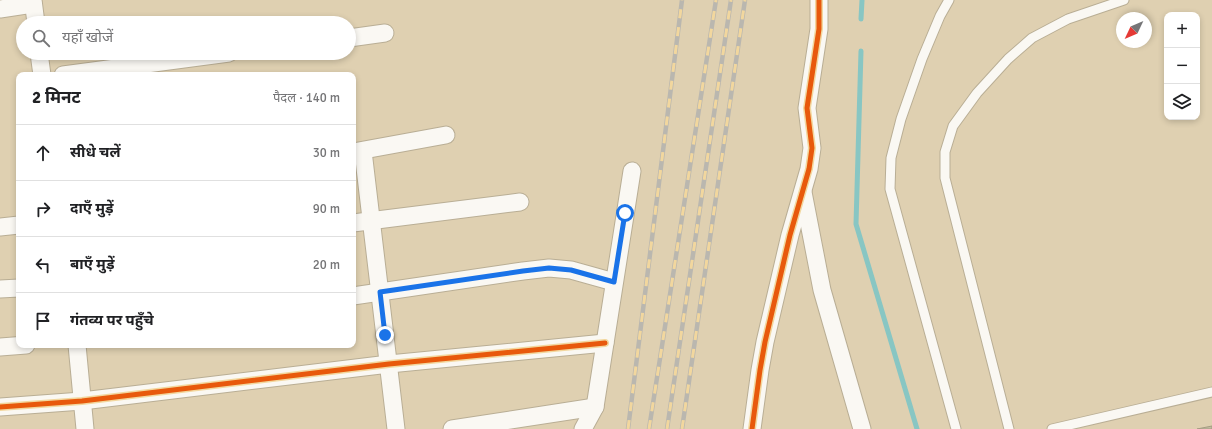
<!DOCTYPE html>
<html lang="hi">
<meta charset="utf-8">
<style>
:root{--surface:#fff;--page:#f6f6f6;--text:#202124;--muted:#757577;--line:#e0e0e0}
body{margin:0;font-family:Signika,"Noto Sans Devanagari",sans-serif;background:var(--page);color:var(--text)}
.controls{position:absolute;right:12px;top:12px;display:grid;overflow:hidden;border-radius:8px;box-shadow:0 2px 6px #0003}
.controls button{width:36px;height:36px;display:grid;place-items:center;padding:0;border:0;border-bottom:1px solid var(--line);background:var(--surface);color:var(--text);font:20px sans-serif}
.compass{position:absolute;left:1116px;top:12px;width:36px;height:36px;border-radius:50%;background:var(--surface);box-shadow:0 2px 6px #0003;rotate:226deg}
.stop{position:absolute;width:12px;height:12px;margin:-9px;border:3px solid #1a73e8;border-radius:50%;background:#fff}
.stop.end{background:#1a73e8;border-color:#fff;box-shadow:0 1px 4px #0008}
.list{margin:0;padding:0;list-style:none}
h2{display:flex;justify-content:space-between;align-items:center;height:52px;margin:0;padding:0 16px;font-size:17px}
h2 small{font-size:13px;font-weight:400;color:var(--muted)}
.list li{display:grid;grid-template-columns:26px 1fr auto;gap:12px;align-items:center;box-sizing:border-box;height:56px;padding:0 16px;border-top:1px solid var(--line)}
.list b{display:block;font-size:15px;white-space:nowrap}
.list em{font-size:13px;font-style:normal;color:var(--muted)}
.icon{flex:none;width:22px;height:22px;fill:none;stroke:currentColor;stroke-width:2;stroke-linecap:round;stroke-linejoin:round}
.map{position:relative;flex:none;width:1212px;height:429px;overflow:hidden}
.search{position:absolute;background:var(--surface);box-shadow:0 2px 6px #0003;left:16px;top:16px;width:340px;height:44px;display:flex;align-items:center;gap:10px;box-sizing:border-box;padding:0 14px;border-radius:22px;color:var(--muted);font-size:15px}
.panel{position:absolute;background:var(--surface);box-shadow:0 2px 6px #0003;left:16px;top:72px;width:340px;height:276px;border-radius:8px}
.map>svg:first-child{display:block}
</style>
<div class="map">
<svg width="1212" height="429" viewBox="0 0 1212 429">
<rect width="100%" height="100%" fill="#dfd0b1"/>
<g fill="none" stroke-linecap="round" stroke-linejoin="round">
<g stroke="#88c6c3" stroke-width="5">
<polyline points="861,19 862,0"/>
<polyline points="861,51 856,224 917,429"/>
</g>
</g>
<polygon fill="#c2bb9f" stroke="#a49c83" points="1212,426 1212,429 1197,429"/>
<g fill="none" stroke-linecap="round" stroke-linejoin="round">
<g stroke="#b9ae95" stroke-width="11">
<g id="service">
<polyline points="949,0 940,16 922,59 901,119 891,158 890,189 956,429"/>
<polyline points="1009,429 945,178 945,152 953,126 977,93 1008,59 1032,38 1068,19 1124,0"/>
<polyline points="1052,429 1212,392"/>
</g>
</g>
<g stroke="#b9ae95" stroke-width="19">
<g id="minor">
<polyline points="33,0 36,23"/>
<polyline points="0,9 33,4"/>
<polyline points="349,38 385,33"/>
<polyline points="39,53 42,75"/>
<polyline points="63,75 229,53"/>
<polyline points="363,151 396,429"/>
<polyline points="353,152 446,135"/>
<polyline points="803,192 822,290 862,429"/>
<polyline points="353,223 520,202"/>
<polyline points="0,227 19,225"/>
<polyline points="0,289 19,288"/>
<polyline points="353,296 523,271 549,268 571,270 614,282"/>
<polyline points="77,345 85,429"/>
<polyline points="0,347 26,345"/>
<polyline points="0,407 82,401 389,364 605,343"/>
<polyline points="452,429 595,407"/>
<polyline points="583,429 595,407 632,171"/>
<polyline points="752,429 760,370 765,342 790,235 809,169 812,148 807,108 819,29 819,0"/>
</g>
</g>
<use href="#service" stroke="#faf8f3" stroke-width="9"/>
<use href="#minor" stroke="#faf8f3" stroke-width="17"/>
<g stroke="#bab7af" stroke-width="4.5">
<g id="rail">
<polyline points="628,429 682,0"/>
<polyline points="649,429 716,0"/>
<polyline points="667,429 731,0"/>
<polyline points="682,429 745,0"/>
</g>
</g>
<use href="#rail" stroke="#f2d79e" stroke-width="3" stroke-dasharray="9" stroke-linecap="butt"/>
<g stroke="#f2d79e" stroke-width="8">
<g id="cycleway">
<polyline points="0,407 82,401 389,364 605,343"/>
<polyline points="752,429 760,370 765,342 790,235 809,169 812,148 807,108 819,29 819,0"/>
</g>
</g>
<use href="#cycleway" stroke="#e8590c" stroke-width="5"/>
</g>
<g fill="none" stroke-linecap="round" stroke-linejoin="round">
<polyline stroke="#1a73e8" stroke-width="5" points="385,335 380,292 523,271 549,268 571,270 614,282 625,213"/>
</g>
</svg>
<div class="controls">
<button>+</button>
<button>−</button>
<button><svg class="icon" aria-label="layers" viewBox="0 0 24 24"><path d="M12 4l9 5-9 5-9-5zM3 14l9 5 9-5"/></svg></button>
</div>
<svg class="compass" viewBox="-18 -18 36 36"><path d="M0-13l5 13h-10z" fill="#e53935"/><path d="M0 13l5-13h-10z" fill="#757577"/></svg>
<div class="stop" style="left:625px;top:213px"></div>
<div class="stop end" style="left:385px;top:335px"></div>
<div class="search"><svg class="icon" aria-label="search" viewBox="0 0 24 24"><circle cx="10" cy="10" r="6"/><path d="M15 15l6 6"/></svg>यहाँ खोजें</div>
<section class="panel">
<h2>2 मिनट<small>पैदल · 140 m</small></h2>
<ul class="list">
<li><svg class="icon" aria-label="ahead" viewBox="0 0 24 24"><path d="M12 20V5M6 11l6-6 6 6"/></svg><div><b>सीधे चलें</b></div><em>30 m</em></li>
<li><svg class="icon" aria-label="right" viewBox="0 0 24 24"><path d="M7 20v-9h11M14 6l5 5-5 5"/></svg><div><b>दाएँ मुड़ें</b></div><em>90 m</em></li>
<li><svg class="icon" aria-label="left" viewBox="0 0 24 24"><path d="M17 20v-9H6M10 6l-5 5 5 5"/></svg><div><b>बाएँ मुड़ें</b></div><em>20 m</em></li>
<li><svg class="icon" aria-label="arrive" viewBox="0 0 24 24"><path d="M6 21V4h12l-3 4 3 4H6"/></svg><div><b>गंतव्य पर पहुँचे</b></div></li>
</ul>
</section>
</div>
